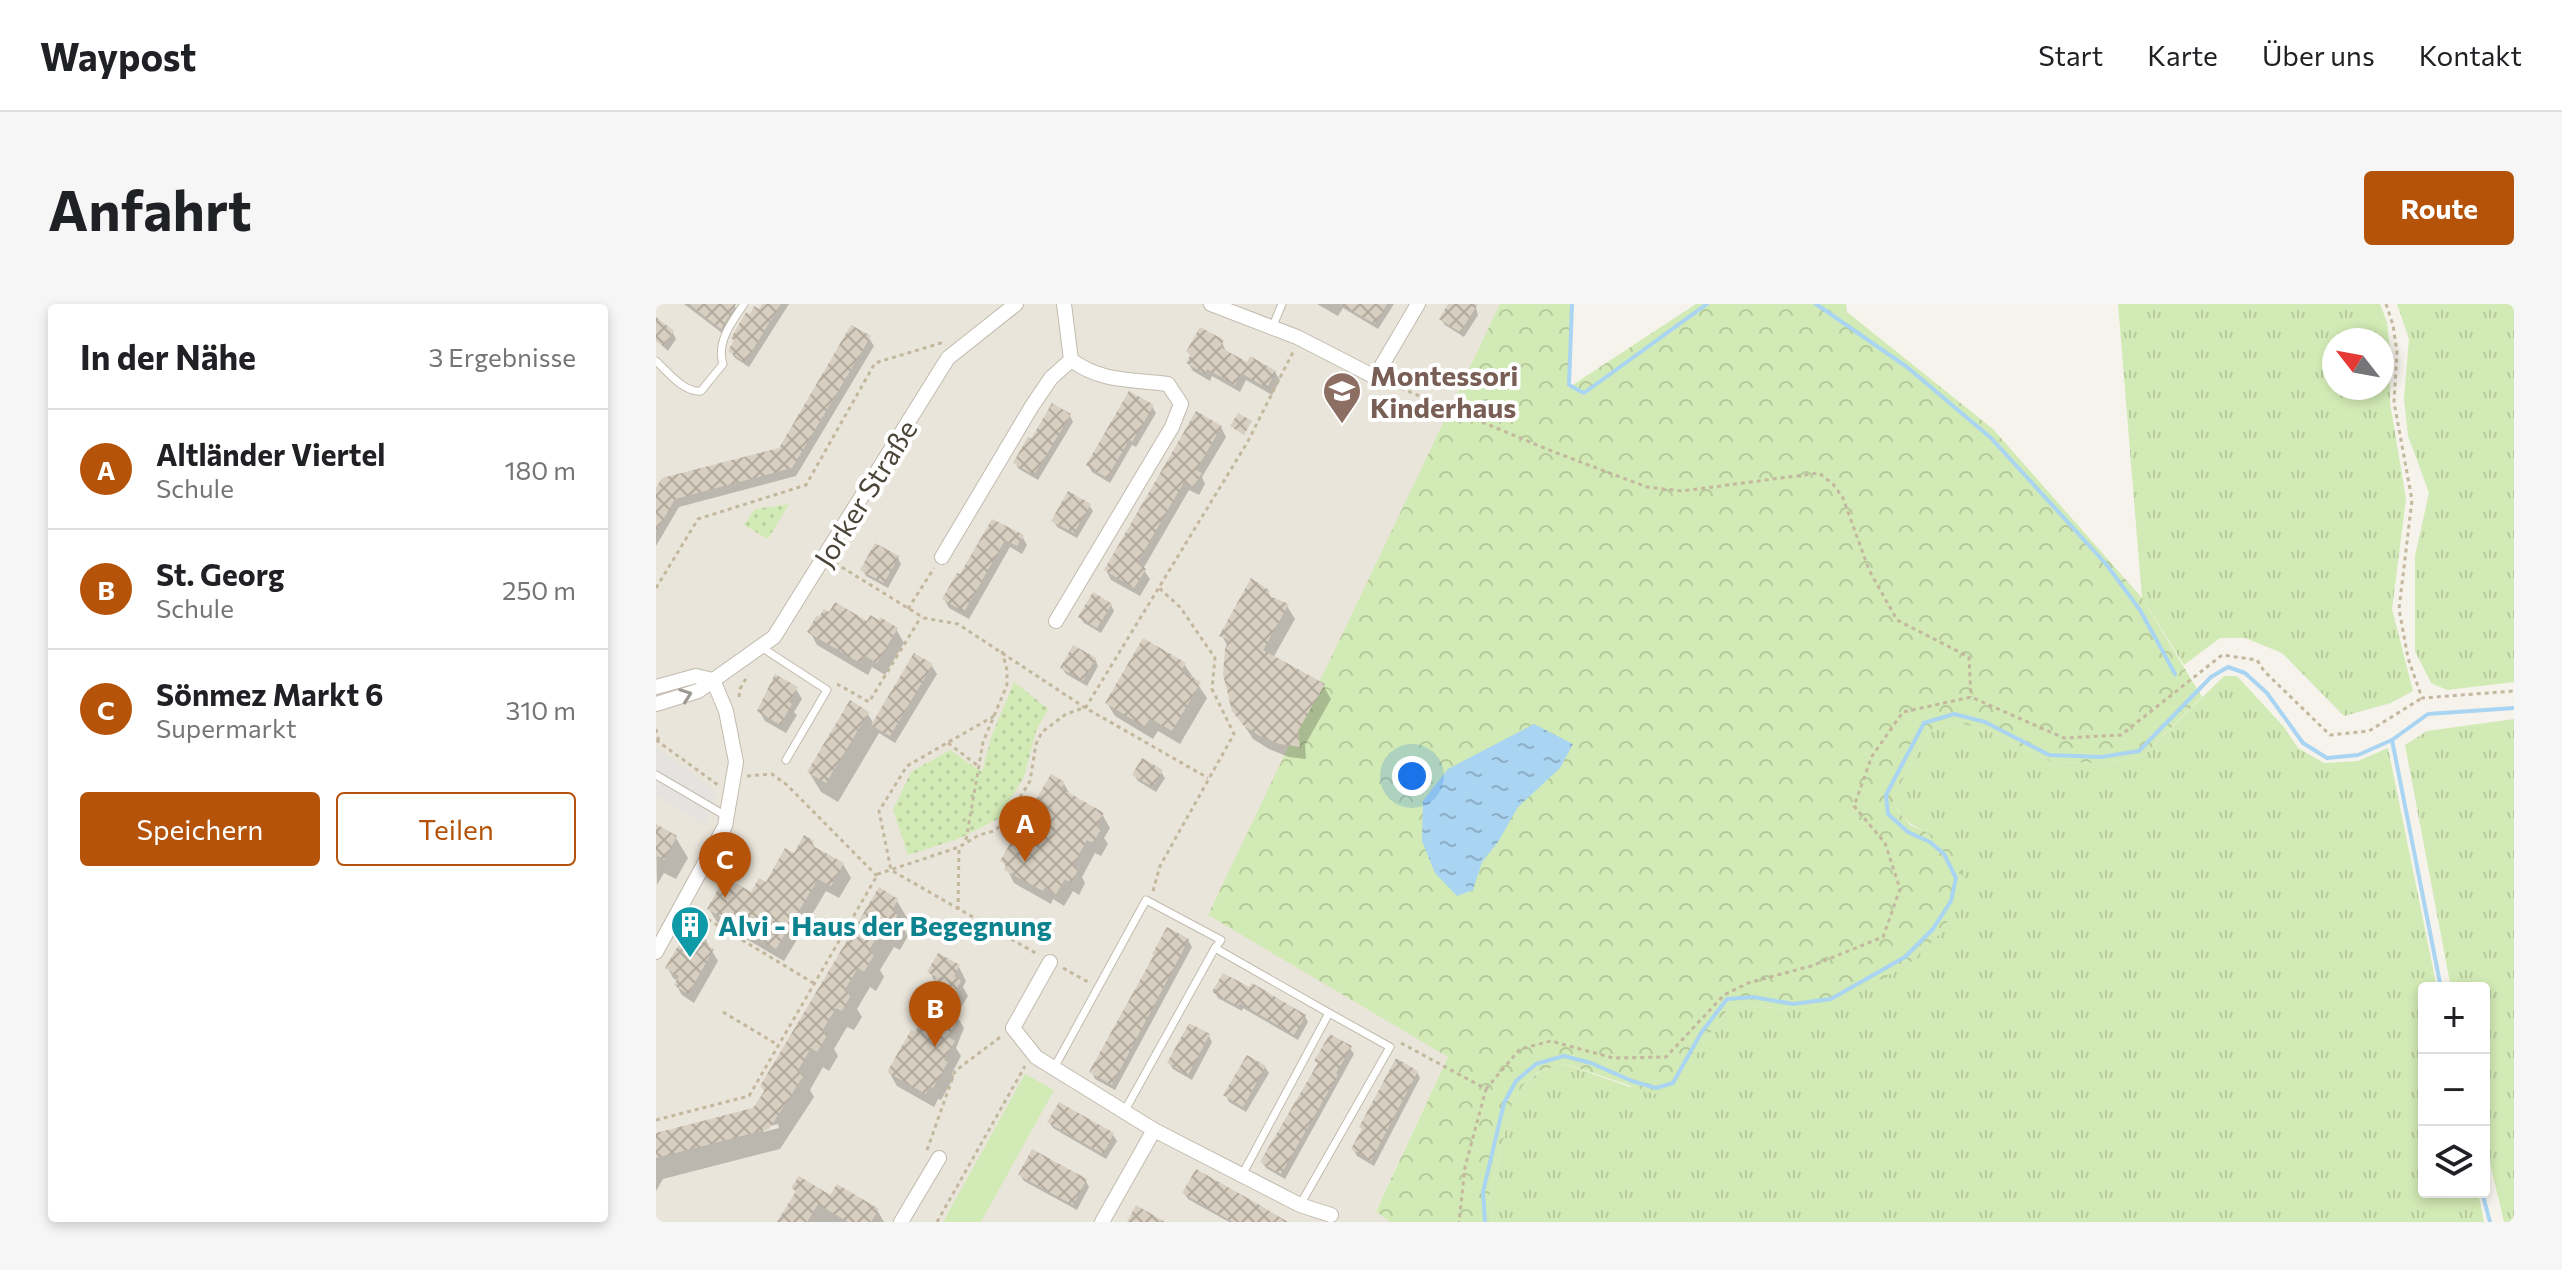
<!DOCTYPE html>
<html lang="de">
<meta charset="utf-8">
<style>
:root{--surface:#fff;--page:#f6f6f6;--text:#202124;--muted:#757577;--line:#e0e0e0;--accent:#b45309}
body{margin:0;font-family:Commissioner,sans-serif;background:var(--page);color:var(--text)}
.controls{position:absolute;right:24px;bottom:24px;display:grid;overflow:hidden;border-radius:8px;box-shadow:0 4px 12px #0003}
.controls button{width:72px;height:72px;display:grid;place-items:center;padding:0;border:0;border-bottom:2px solid var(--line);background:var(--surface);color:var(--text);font:40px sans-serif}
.compass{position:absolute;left:1666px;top:24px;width:72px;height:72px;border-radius:50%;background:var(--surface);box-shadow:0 4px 12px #0003;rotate:301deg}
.you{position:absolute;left:756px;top:472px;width:28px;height:28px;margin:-20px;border:6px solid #fff;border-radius:50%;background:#1a73e8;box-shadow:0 0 0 12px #1a73e833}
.badge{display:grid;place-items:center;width:52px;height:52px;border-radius:50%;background:var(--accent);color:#fff;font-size:26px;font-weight:700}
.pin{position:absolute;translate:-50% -66px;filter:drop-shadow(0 2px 4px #0008)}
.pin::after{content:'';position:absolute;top:42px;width:28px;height:24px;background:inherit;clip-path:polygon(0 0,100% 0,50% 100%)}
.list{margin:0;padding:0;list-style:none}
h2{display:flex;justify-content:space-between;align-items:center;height:104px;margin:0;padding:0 32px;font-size:34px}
h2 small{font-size:26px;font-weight:400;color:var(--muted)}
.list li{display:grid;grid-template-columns:52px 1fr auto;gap:24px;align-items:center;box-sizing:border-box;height:120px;padding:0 32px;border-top:2px solid var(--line)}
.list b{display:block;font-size:30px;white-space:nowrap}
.list p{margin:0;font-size:26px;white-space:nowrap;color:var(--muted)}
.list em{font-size:26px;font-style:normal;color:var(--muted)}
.actions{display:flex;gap:16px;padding:24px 32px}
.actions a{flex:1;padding:18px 0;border:2px solid var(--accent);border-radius:8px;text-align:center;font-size:28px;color:var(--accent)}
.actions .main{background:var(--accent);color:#fff}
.icon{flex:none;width:44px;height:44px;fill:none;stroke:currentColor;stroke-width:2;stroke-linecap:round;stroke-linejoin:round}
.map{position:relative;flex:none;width:1858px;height:918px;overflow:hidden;border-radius:8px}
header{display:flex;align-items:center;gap:48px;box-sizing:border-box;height:112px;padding:0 40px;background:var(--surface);border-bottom:2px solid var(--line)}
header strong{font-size:38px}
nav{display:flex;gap:44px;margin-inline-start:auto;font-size:28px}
.intro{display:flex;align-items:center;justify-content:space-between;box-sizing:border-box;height:192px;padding:0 48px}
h1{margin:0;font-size:56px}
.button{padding:20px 36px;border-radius:8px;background:var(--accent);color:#fff;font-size:28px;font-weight:700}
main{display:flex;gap:48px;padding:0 48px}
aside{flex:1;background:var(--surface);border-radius:8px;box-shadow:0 4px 12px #0003}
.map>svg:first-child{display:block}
</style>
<header>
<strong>Waypost</strong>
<nav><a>Start</a><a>Karte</a><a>Über uns</a><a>Kontakt</a></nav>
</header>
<div class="intro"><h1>Anfahrt</h1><a class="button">Route</a></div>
<main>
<aside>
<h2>In der Nähe<small>3 Ergebnisse</small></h2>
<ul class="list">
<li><span class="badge">A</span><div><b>Altländer Viertel</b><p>Schule</p></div><em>180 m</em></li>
<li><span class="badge">B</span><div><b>St. Georg</b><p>Schule</p></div><em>250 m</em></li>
<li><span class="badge">C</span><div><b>Sönmez Markt 6</b><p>Supermarkt</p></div><em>310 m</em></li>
</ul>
<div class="actions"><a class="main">Speichern</a><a>Teilen</a></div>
</aside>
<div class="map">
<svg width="1858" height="918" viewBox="0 0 1858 918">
<defs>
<pattern id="grass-tufts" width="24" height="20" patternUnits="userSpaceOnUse" patternTransform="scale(2)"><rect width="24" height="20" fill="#d2eab5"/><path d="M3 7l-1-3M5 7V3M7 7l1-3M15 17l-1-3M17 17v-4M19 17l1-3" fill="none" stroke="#b6ca9c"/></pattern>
<pattern id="forest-crowns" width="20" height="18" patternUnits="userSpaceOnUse" patternTransform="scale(2)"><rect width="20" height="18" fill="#d2eab5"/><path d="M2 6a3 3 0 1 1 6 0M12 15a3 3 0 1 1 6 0" fill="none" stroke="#b6ca9c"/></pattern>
<pattern id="park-dots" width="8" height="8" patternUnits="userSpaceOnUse" patternTransform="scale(2)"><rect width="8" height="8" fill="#d2eab5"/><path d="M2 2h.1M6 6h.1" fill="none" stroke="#b6ca9c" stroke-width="1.8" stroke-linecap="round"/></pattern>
<pattern id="water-ripples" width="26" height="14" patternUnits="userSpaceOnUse" patternTransform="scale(2)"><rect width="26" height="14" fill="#a9d4f2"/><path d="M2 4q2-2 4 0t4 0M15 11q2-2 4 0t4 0" fill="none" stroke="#8caec5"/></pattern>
<pattern id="building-cross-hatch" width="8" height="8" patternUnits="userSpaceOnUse" patternTransform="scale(2)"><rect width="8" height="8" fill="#d8cfc1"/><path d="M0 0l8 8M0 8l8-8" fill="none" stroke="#b1aa9e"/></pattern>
</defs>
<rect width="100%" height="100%" fill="#f6f3ec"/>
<polygon fill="#eae5da" points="0,0 845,0 792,753 720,906 734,918 0,918"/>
<g fill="url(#grass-tufts)" fill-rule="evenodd">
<path d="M1462,0H1724L1731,18L1734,46V99L1750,195L1736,305L1757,387L1735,399L1688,412L1626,349L1589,334H1564L1528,361L1486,294ZM1678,36H1726V84H1678Z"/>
<polygon points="1741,0 1858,0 1858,378 1791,386 1775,379 1759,347 1759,252 1773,189 1752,132 1748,95 1753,35"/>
<path d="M1568,372H1581L1628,423L1642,444L1668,459L1702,457L1732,444L1781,684H1768V888H1822L1828,918H837L834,890L856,800L867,781L884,767L909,760L974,783L1052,732L1075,701L1134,705L1277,531C1257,522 1243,516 1237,494L1273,426L1301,418L1333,427L1396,458L1447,459L1487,452Z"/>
<polygon points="1858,415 1858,918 1848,918 1828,834 1828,684 1795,684 1749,441 1771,427"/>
</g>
<polygon fill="url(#forest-crowns)" points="844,0 916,0 912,84 1040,0 1190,0 1191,8 1337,125 1486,294 1546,393 1487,452 1447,459 1396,458 1333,427 1301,418 1273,426 1237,494 1241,506 1254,521 1277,531 1296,548 1307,573 1302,598 1285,629 1253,660 1177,702 1134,705 1075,701 1052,732 1020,785 999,790 910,760 883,767 867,781 856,800 834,890 837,918 734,918 720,907 792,753 552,611"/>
<g fill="url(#park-dots)">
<polygon points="133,200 112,235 88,221 99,205"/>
<polygon points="358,378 392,405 380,427 368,473 342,515 302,535 252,551 237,506 255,468 294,446 326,468 336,431"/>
</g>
<polygon fill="#d2eab5" points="369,770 398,786 325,918 287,918"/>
<polygon fill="#e5e3e0" points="0,443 60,488 49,521 0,491"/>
<polygon fill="url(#water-ripples)" points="878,420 917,440 904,464 862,503 842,538 826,558 817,586 801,592 779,569 766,537 767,497 792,465"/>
<g fill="#0003" fill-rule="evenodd">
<polygon points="28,0 77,0 84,10 70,32"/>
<polygon points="109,0 133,0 93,63 79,54 74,47"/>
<polygon points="661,0 738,0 722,25 687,4 682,12"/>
<polygon points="795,0 819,0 822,11 808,33 789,21 785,15"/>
<polygon points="0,16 17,29 20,35 12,47 0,36"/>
<polygon points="213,34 218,42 140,172 23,203 0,242 0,188 124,146"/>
<polygon points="566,38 570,48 592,61 619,68 624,76 616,91 590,76 584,88 556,72 554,77 537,67 532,59 536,53 532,48"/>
<polygon points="496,102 500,109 480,143 476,141 454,179 436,168 432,161"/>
<polygon points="414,112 417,118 382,176 363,165 359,159 376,137"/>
<polygon points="565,123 570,133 546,173 549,180 543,191 533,186 487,265 494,275 484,292 455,276 450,266"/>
<polygon points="433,201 437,207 421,234 401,223 398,217"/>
<polygon points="337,218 366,232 371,241 366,250 354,243 313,315 293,304 288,295 305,273"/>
<polygon points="242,254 245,260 232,284 210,272 207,266"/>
<polygon points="612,288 616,295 631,302 639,315 617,354 667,381 675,395 649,441 650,455 633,453 613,445 597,435 578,406 572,343 566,332"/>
<polygon points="455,301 458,307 445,329 428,319 424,313"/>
<polygon points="164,315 240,325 248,339 229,371 216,363 212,371 161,341 154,328"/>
<polygon points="259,352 276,362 281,370 239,439 223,429 182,498 165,488 153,468 211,409 218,420"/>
<polygon points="439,355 442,362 431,382 410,370 406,364"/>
<polygon points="528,360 551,394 524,440 502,427 497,435 459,412 451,399"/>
<polygon points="140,385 146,395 138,408 141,411 130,429 109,417 103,407"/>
<polygon points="505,468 509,474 500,488 482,477 478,471"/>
<polygon points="408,480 415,492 446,510 454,524 448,534 452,540 445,552 439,549 426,573 429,579 423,591 417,587 408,602 397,595 395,600 358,579 347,557"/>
<polygon points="0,523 20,534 32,554 20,575 8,569 1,581"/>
<polygon points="156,538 160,546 187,560 195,574 183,594 170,587 128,657 61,618 53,605 95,590 111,581 139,552"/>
<path d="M241,597L253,617L248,625L252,632L244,646L238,643L224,666L228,673L220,687L214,683L201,705L206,713L198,726L191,723L178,745L182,752L173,767L167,763L154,786L158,793L124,845L7,875L0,887V831L98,806L109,788L106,783ZM122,820L123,824L107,828V824Z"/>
<polygon points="532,636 536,643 459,786 439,775 436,768 500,653"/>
<polygon points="50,637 62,657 38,699 26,691 20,681 22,677 17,674 12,664"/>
<polygon points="303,663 310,677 307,683 312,692 302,709 297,706 308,724 300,744 305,752 296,769 298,773 285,796 282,795 278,803 241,782 233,768 281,722 292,703 283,698 276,685 279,678 274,668"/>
<polygon points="559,688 649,712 652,718 642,736 587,704 586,707 562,694"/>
<polygon points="553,732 556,738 536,776 517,765 513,759"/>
<polygon points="694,744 698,750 629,875 610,864 606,858"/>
<polygon points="609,763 613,769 590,808 573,798 570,791"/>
<polygon points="761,768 764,774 718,862 701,852 697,845"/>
<polygon points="393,818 457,831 461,837 450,855 397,824"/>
<polygon points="364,871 430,877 433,883 421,906 368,877"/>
<polygon points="138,884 221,906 228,918 123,918 141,890"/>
<polygon points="528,889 628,918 573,918 532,895"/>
</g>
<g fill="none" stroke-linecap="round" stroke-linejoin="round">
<g stroke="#a9d4f2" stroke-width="4">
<polyline points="916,0 913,81 928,89 1051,0"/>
<polyline points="1160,0 1251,63 1335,134 1450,260 1484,306 1519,370"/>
<polyline points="1736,436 1785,684"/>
<polyline points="1826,888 1834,918"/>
<polyline points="829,918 827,888 848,799 860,777 880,760 908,752 935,759 976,777 1000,784 1017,779 1045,729 1071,695 1097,693 1137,700 1175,695 1249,653 1277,625 1295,597 1300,574 1288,550 1274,538 1252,528 1232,510 1230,491 1268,419 1298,410 1329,418 1393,451 1445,453 1483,447 1555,373 1572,363 1589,369 1611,389 1647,439 1671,454 1702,451 1736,436 1772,410 1858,404"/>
</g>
</g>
<g fill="url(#building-cross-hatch)">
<polygon points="33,0 80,0 65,25"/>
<polygon points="106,0 125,0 89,58 72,47 78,36 75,34 90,8 94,10 98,2 103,5"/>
<polygon points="684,0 731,0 719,20"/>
<polygon points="792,0 822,0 804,28 783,15"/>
<polygon points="0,13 18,27 7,42 0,37"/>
<polygon points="195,21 215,32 136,164 19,195 0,228 0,184 6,174 123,144"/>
<polygon points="544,23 568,36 564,43 591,58 594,52 620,67 611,84 585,69 579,81 551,65 549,70 530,59 535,50 530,48"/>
<polygon points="473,87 498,101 476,138 473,136 451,174 430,161"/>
<polygon points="396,99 415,110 378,171 357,159 372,133 375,135"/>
<polygon points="540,107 566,122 540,166 546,169 537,183 528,178 481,259 490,265 478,284 448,266"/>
<polygon points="582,109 596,117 588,131 574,122"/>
<polygon points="412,187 435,200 418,229 395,217"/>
<polygon points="336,215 368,231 361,242 349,236 308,308 286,295 301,269 304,270"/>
<polygon points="219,239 243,252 228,279 204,266"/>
<polygon points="595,274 614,287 611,291 633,300 607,346 669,380 642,427 644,443 624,440 604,432 587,421 576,407 567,370 569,345 573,336 563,332"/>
<polygon points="437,288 456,300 441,324 422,313"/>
<polygon points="179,298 211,317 214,311 223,316 224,313 242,324 221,359 208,351 204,359 151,328 161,311 163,313 168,305 173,308"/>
<polygon points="487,334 530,359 525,367 545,378 516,427 494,414 489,423 449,399"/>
<polygon points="417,341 440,354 427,377 404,364"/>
<polygon points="258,349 277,360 234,432 215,421"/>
<polygon points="119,370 142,383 133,398 136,400 124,421 101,407"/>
<polygon points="194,396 213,408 170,479 151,468"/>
<polygon points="486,454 507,466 497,483 476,471"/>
<polygon points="395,470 409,478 405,484 448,509 440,522 445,525 437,539 431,536 417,561 423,564 415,579 409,575 400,590 389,583 387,587 348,566 351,561 344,557"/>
<polygon points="0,520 21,532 8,556 0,551"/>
<polygon points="148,531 158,537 155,541 188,559 175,582 162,575 120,645 51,605 69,573 95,588 103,574 110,578 129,544 138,549"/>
<polygon points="223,583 242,595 236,607 242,610 232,627 226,624 212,648 218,651 208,668 202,664 188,687 195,691 186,707 180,704 166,727 172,730 161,748 155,744 141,768 148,771 113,825 0,854 0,829 97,804 109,786 104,782"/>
<polygon points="511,623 533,635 456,781 433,768 498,651 496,650"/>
<polygon points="32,625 51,636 49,640 58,645 32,690 18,681 23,672 9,664"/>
<polygon points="282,649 304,661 298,672 305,677 294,697 273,685 280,673 271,668"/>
<polygon points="567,669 593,683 596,679 650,711 638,731 584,699 582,702 556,688"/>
<polygon points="290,703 301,709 297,717 300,719 292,733 299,737 288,756 292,758 277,784 274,782 270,790 231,768 255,726 259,728 268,712 280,719"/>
<polygon points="533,719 554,730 532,771 511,759"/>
<polygon points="674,730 696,742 680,769 682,771 625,870 604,858 662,759 658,757"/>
<polygon points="591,751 610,762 587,803 567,791"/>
<polygon points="740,754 762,767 715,857 695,845 706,825 703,823"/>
<polygon points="403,798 458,829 447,850 391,818"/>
<polygon points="376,845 431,875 417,901 362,871"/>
<polygon points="540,865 602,900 632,918 577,918 526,889"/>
<polygon points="143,872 174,891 181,880 223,905 215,918 192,918 162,900 151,918 121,918 140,887 135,884"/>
<polygon points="480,901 509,918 471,918"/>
</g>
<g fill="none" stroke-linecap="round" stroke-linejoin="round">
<g stroke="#c2bbae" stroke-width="9">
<g id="service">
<polyline points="616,24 626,0"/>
<path d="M0,57C12,68 28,89 45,87L67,60C60,38 76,18 88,0"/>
<polyline points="105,343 171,386 130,456"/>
<polyline points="0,471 70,512"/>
<polyline points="398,764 490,596 565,636 559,644"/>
<polyline points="468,808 559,644 673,709"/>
<polyline points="586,871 673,709 734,743 644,901"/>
</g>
</g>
<g stroke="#c2bbae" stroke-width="16">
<g id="minor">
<polyline points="555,0 641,33 719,73 762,0"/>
<polyline points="286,253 376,102 395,74 415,56 408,0"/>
<path d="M400,317L516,123L525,100L512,80C476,75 447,79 415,56"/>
<polyline points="0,383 40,372 57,376"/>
<polyline points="0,400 42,387 118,333 292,54 360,0"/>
<polyline points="0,648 69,522 80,458 70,407 57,376"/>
<polyline points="394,658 357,724 380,753 498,826"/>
<polyline points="245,918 283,854"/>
<polyline points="446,918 498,826 644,901 675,911"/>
</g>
</g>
<g stroke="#c4b79f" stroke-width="3" stroke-dasharray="4 4" stroke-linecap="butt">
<polyline points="1730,0 1737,21 1741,48 1738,98 1756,196 1743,305 1752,354 1766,394 1858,387"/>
<polyline points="730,78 898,148 991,183 1026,187 1163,169 1177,180 1187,194 1213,266 1241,316 1313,353 1315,393"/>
<polyline points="179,259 268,314 302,320 428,403 552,474"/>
<polyline points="0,284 42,215 150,181 219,59 285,39 290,40"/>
<polyline points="252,305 278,264"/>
<polyline points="181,380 213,398 265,313"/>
<polyline points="83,393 84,385 92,371"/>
<polyline points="338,412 251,462 223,507 235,566 383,651"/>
<polyline points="0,425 3,438"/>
<polyline points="0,436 62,481"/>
<polyline points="292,439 321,461"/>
<polyline points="91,472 116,470 131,481 221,572"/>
<polyline points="310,536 327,438 351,381 351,366 346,347"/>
<polyline points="497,587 504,562 578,430 556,385 559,354 524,303 503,284"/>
<polyline points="302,606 303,543"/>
<polyline points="38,607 159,680"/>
<polyline points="407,664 432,678"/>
<polyline points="67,708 122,741"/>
<polyline points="745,739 830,785 809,863 803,918"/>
<polyline points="830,785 864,745 895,737 957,754 1010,753 1068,691 1092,679 1155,662 1227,633 1244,585 1229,539 1198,502 1216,452 1247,408 1315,393 1408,434 1465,431 1566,351 1601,356 1608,367 1674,431 1713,427 1766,394"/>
<polyline points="0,816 93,792 222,570 303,543 323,531 338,527 349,518 374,477 380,440 386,428 410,410 430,403 591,139 637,48"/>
<polyline points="271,846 299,767 347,731"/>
<polyline points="281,918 369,762"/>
</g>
<use href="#service" stroke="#fff" stroke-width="7"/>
<use href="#minor" stroke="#fff" stroke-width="14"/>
</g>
<defs><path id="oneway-chevron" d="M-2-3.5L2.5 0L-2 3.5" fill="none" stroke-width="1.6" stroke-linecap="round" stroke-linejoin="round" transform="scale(2)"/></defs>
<use stroke="#9c9892" href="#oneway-chevron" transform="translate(30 391) rotate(-20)"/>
<defs>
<g id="school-pin" transform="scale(2)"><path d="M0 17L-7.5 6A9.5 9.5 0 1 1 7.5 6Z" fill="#8d6e63" stroke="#fff"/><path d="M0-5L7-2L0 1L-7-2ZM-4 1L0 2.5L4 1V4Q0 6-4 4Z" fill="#fff"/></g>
<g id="building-pin" transform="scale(2)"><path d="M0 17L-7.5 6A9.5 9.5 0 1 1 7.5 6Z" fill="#0f9aa8" stroke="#fff"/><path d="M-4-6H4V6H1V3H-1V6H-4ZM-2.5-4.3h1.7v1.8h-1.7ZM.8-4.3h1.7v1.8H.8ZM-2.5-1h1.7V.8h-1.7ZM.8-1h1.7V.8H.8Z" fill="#fff"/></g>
</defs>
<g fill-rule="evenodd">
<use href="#school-pin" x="686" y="87"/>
<use href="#building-pin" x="34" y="621"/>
</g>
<g text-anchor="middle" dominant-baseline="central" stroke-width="8" stroke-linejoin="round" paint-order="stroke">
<g font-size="28" font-weight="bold" fill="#785e54" stroke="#fff" text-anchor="start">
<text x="714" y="71">Montessori<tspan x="714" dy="32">Kinderhaus</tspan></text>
</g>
<g font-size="28" fill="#4b4439" stroke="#fff">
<text transform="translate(209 189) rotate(-58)">Jorker Straße</text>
</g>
<g font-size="28" font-weight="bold" fill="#0d838f" stroke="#fff" text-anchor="start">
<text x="62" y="621">Alvi - Haus der Begegnung</text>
</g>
</g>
</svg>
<div class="controls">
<button>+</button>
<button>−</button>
<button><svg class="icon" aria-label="layers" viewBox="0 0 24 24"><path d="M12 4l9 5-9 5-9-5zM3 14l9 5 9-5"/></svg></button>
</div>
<svg class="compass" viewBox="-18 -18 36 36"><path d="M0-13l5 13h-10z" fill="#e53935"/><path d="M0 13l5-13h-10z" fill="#757577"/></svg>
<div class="you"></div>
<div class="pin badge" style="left:369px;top:558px">A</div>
<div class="pin badge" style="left:279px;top:743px">B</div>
<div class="pin badge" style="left:69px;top:594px">C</div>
</div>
</main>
